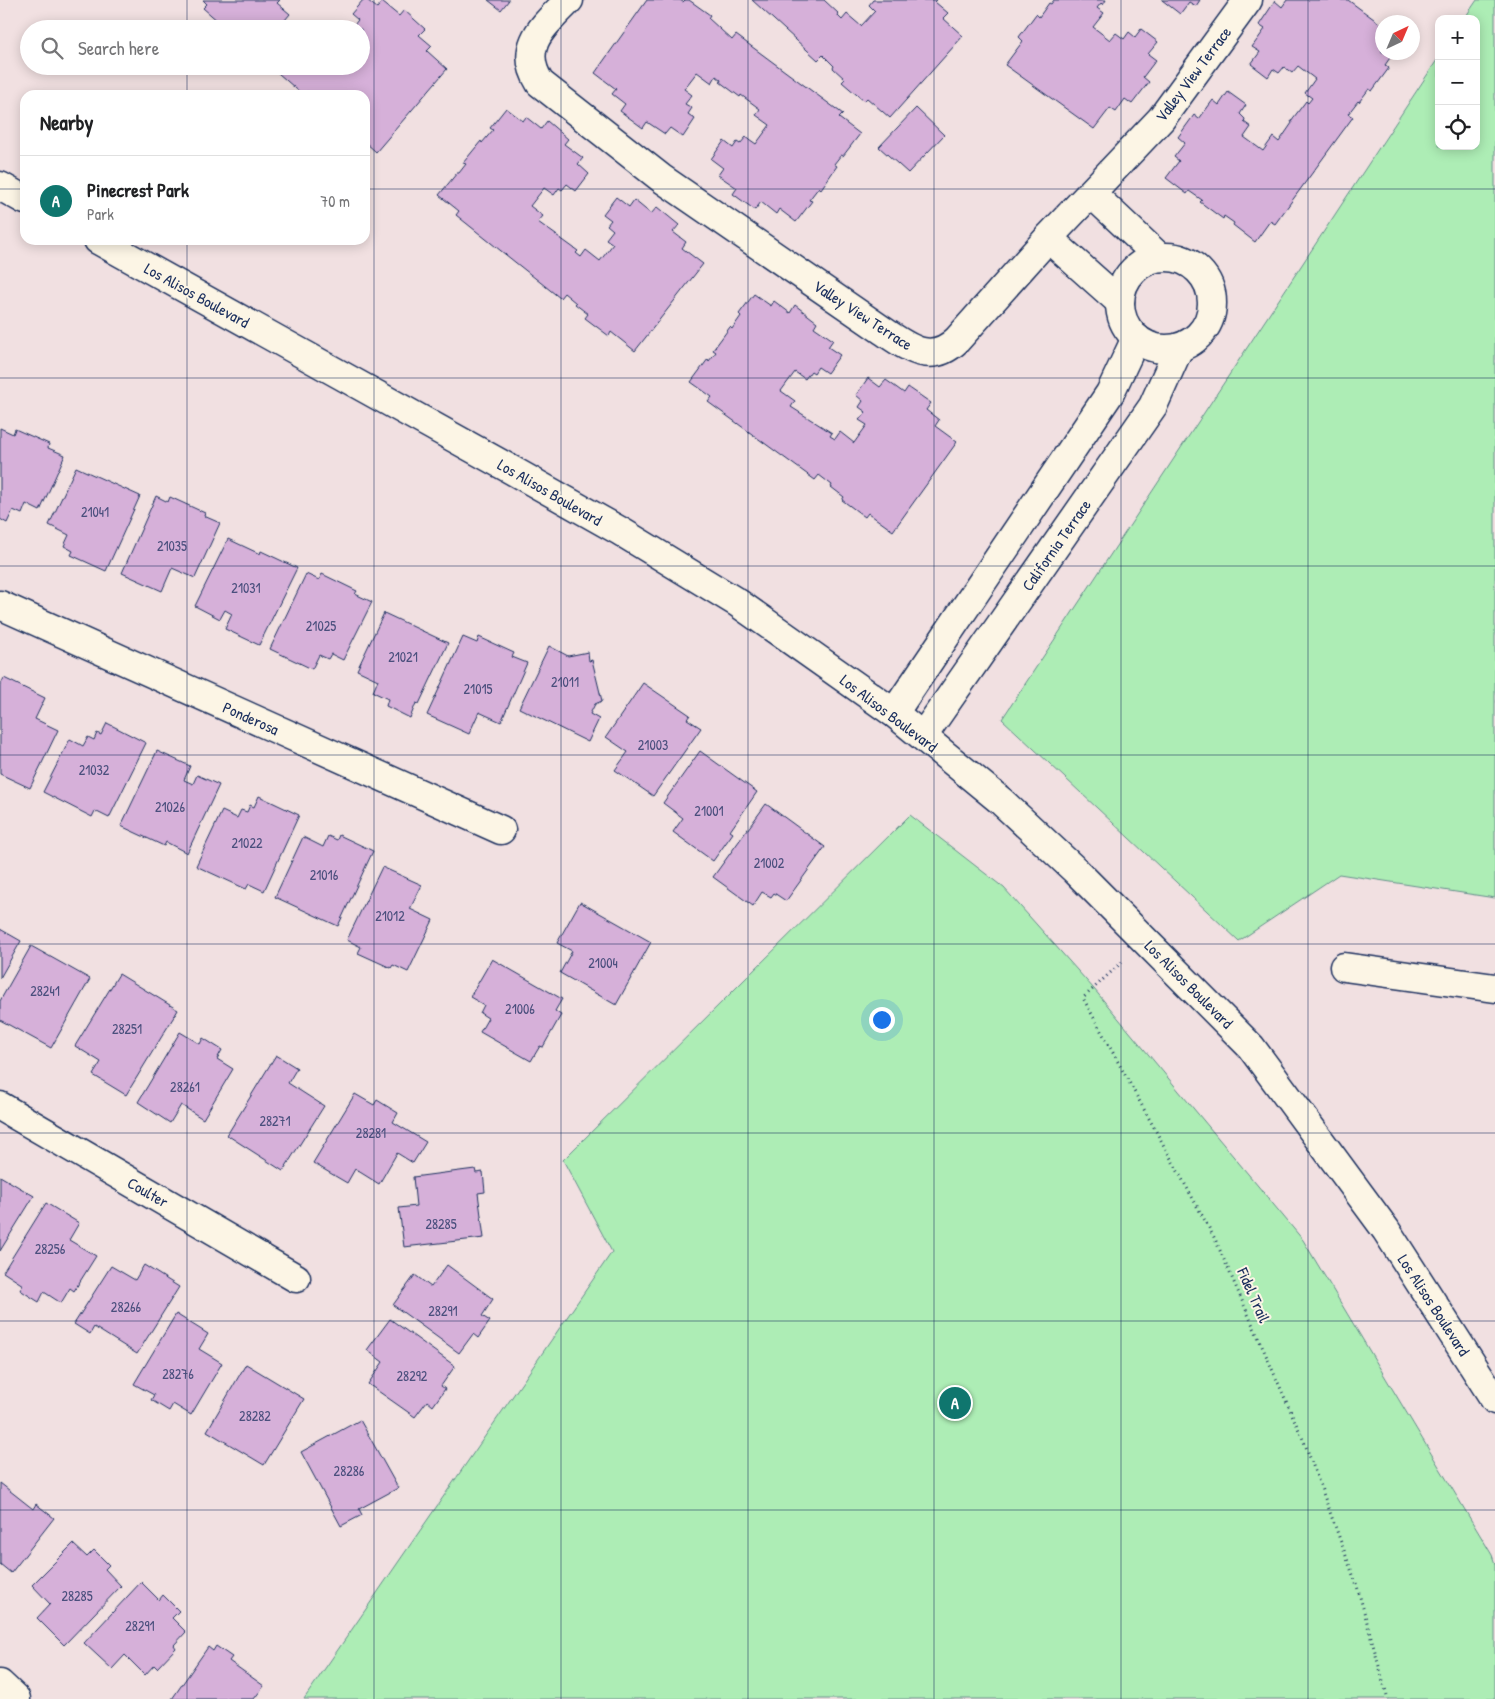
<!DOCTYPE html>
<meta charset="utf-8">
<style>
:root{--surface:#fff;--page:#f6f6f6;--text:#202124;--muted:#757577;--line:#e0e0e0;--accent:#0f766e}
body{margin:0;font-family:"Patrick Hand",sans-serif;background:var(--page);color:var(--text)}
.controls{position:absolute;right:15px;top:15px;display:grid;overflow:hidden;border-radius:10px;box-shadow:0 2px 12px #0003}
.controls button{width:45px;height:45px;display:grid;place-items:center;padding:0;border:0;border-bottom:1px solid var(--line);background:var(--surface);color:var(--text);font:25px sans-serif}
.compass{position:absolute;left:1375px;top:15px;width:45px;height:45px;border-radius:50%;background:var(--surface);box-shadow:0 2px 12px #0003;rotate:44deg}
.you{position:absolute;left:881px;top:1019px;width:18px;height:18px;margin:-12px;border:4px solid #fff;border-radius:50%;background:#1a73e8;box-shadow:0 0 0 8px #1a73e833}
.badge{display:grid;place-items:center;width:32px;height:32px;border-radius:50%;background:var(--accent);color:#fff;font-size:16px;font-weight:700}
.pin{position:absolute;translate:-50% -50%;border:2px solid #fff;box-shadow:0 1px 5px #0006}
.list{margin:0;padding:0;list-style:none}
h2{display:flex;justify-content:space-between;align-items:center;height:65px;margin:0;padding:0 20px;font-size:21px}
h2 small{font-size:16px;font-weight:400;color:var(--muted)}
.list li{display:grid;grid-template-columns:32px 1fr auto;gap:15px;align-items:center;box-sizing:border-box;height:90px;padding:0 20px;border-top:1px solid var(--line)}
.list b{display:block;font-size:19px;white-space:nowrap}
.list p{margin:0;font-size:16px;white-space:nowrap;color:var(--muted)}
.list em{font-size:16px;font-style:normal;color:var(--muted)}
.icon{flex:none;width:28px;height:28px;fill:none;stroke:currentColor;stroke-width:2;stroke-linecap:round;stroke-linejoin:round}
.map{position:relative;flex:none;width:1495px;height:1699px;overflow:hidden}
.search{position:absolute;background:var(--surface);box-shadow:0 2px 12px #0003;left:20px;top:20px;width:350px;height:55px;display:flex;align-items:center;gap:12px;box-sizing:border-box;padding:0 18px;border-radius:28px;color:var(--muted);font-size:19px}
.panel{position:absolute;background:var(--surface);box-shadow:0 2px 12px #0003;left:20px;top:90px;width:350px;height:155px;border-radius:15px}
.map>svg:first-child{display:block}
</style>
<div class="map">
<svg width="1495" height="1699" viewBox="0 0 1495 1699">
<rect width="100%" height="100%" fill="#f1e0e1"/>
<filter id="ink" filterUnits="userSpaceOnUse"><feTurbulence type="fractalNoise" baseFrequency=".02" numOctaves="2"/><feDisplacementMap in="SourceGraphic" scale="10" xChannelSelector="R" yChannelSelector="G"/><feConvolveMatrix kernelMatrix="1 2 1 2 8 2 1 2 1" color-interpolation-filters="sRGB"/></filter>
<g filter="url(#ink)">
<g fill="#adedb5" stroke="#648e8a">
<polygon points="1477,0 1495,0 1495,898 1339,874 1239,941 1002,719 1439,57 1439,146 1476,146 1476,19 1464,19"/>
<polygon points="910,815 1004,888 1094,989 1303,1240 1492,1555 1495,1564 1495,1699 304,1699 612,1252 563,1160"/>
</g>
<g fill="#d6b0d9" stroke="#1b2f5e">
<polygon points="203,0 280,0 277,3 290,14 285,20 296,29 227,29 203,8 207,4"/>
<polygon points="363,0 367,0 377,8 382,2 399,16 404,10 425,29 419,35 432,46 427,51 447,69 376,152 365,142 365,95 312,95 307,91 303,95 270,66 361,66 361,29 357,29 353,26 358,20 351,14"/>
<polygon points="488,0 509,0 501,10"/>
<polygon points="647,0 680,0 683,2 685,0 689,0 710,15 708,18 732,40 736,35 843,114 839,118 860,134 843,156 841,155 834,164 837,166 821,189 819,187 809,200 812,201 796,222 779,209 776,214 761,202 755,210 733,194 737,188 718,175 723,168 711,159 724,141 733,148 737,142 740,144 746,137 756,144 770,125 756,115 760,109 741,95 740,97 720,82 721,80 716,76 712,83 697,72 684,89 692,95 685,104 692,108 688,114 695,119 683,137 670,128 665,134 647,122 643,128 620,111 625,104 612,94 616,89 595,73"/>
<polygon points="752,0 824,0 839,14 838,16 842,20 847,14 861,26 875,11 869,5 873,0 937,0 935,2 948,13 943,18 963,36 890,118 867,98 864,101 842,82 845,79 833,68 834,66 823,55 818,60"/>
<polygon points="1054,0 1106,0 1103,5 1101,3 1097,8 1104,13 1093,27 1110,40 1116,33 1124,39 1129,32 1135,37 1141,29 1158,42 1148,54 1156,60 1143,77 1149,82 1132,104 1125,99 1116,112 1110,108 1094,129 1005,65 1023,41 1019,37 1036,14 1039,17 1049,3 1051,4"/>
<polygon points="1162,0 1200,0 1196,6 1189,2 1180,14"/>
<polygon points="1287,0 1348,0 1382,25 1382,52 1394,52 1385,65 1389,68 1372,91 1369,89 1359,102 1358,101 1348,114 1353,117 1275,224 1270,221 1255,242 1233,225 1234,223 1224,216 1223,219 1200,202 1202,200 1189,191 1187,194 1166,178 1179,161 1174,157 1185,143 1178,137 1194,115 1199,119 1213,100 1219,105 1228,92 1246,105 1240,114 1245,119 1244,122 1251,127 1244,137 1263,151 1273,137 1279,142 1292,123 1291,121 1306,101 1308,103 1312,98 1305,93 1315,79 1298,66 1292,73 1284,67 1279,73 1273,69 1268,77 1251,64 1260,52 1252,47 1265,29 1259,25 1275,1 1282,7"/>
<polygon points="506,108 523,121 526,117 541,129 547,121 568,139 564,144 583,158 578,164 589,174 576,191 567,184 562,190 559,188 554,195 544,188 530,206 543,216 538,222 578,251 576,253 581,257 586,250 600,261 613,244 606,239 613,230 607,225 611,220 603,214 616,197 629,207 634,200 651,214 657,207 679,225 673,232 686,242 682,248 703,264 635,351 611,332 609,336 585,318 588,314 575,304 576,303 564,293 560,298 456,215 459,211 439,195 457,173 459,173 466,164 463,163 481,141 482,143 493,130 490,128"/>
<polygon points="916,108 944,135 908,173 879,147"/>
<polygon points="754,294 771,306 774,301 790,313 795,305 817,322 814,327 833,340 828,347 840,355 827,373 818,367 814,373 811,371 805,379 795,372 781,391 795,401 791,407 832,433 830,436 835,439 840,432 854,443 867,425 859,420 866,412 859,407 863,401 856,395 868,378 880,387 886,380 904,393 908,387 931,403 926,410 939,420 935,426 957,442 893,531 868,513 865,517 842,500 844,497 831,487 832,485 819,475 815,480 708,402 712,397 691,382 708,359 709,361 716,352 713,350 730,327 732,329 741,316 739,314"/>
<polygon points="0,428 13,434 15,429 49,444 48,448 65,455 40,511 26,504 22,514 13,510 7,523 0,519"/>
<polygon points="76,467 140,496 106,571 71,555 73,551 64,546 69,535 49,525"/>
<polygon points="156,496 168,502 170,497 205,513 204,516 220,523 195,578 172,568 162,591 122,573"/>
<polygon points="228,539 260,554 261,551 297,568 259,645 225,629 232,614 225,610 220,619 195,606"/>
<polygon points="306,574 319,580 322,574 357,591 355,594 372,602 343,660 331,654 328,659 319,655 312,669 270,649"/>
<polygon points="384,613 448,643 419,704 416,703 410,718 386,706 388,699 373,692 378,680 357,670"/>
<polygon points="463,637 477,643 479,637 514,653 512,657 527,663 501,722 479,712 469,734 427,715"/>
<polygon points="549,646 568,656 588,652 589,661 592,660 602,701 595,704 590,714 599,719 588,742 519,708"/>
<polygon points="4,678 45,698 35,719 58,730 30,788 0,774 0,686"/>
<polygon points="643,683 690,715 687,719 701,728 653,796 615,770 628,752 606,737"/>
<polygon points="107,723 146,743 109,818 95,811 92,817 43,792 70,739 83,746 88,737 94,740 97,733 101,735"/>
<polygon points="157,751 190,766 184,780 193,784 197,775 219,785 187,853 166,842 164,846 121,826"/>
<polygon points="700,751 757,792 730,831 733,833 713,861 673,832 683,818 663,803"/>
<polygon points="259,796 299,815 264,891 249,884 246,889 196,866 222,811 237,818 241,810 247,812 250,805 254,807"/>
<polygon points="766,804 825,847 786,901 774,893 771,897 762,892 753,906 713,877"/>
<polygon points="339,835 373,851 338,926 275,897 303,837 323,847 328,836 337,840"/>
<polygon points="382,867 422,885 410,909 433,920 408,972 393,965 391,968 358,953 361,947 347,940"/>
<polygon points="580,902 651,942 616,1005 560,973 572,951 557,943"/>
<polygon points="0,929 21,941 0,978"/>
<polygon points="31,946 90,979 51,1048 0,1020 0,1001"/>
<polygon points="492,959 562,999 555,1011 561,1015 543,1047 540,1046 531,1061 480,1032 488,1018 480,1013 484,1005 470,997"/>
<polygon points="119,974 178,1010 126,1095 93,1075 101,1062 75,1046"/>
<polygon points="180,1032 200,1044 203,1038 222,1050 217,1059 233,1069 203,1119 181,1105 170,1123 138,1102"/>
<polygon points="276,1055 297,1068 288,1083 324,1106 283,1171 227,1135"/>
<polygon points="355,1094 374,1105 377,1100 398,1113 393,1122 426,1142 413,1163 397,1153 379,1184 355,1169 347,1183 313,1163"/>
<polygon points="475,1169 476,1173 483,1172 485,1192 478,1193 484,1238 404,1247 399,1208 416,1206 413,1177"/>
<polygon points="0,1176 34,1196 0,1251"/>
<polygon points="46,1203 79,1223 69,1240 96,1256 74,1291 70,1288 61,1303 44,1292 39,1302 20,1290 23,1285 3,1272"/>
<polygon points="144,1265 179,1287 137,1354 94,1327 90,1334 74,1324 111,1266 135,1280"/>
<polygon points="447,1265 493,1299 482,1316 490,1321 478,1338 473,1334 459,1353 393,1305 415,1275 431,1287"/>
<polygon points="176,1314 208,1334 199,1349 222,1363 191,1415 173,1404 169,1411 151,1400 154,1395 134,1384"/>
<polygon points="390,1319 455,1366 441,1386 445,1389 433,1406 427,1401 415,1417 368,1384 383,1362 367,1350"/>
<polygon points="246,1364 304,1399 264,1465 207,1431"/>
<polygon points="360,1420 398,1488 359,1509 362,1515 341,1526 301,1452"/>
<polygon points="0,1483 33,1509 36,1504 54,1518 11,1573 0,1564"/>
<polygon points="73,1544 87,1557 94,1550 109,1565 105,1569 121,1586 64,1645 37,1618 50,1604 32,1585"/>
<polygon points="141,1582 159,1600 163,1595 179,1611 172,1618 186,1632 174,1645 176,1648 157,1668 154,1665 145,1675 125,1655 112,1669 84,1643"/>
<polygon points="216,1646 232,1657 229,1661 264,1686 254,1699 172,1699 208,1647 213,1651"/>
</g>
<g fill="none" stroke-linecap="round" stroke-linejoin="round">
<g stroke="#1b2f5e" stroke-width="31">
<g id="minor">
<path d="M569,0C544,26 517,46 540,83L661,178L882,330C908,347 930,366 957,340L1048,238L1161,119L1248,0"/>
<polyline points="1092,194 1159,257"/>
<polyline points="1048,238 1120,302"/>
<circle cx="1166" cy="303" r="46"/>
<polyline points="0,605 501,830"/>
<polyline points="894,713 1110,393 1136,338"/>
<polyline points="923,736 1153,406 1179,348"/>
<polyline points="1344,967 1495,988"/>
<polyline points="0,1106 296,1278"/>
<polyline points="0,1684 16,1699"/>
</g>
</g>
<g stroke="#1b2f5e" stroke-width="31">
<g id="major">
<polyline points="0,186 25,200"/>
<polyline points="98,240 510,469 620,531 738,603 894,713 1001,801 1076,871 1251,1047 1386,1230 1495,1400"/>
</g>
</g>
<polyline stroke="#1b2f5e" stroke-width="3" stroke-dasharray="1 4" stroke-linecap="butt" points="1122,962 1083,998 1215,1239 1305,1444 1357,1586 1388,1699"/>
<use href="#minor" stroke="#fcf5e5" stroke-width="28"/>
<use href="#major" stroke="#fcf5e5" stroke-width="28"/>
</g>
</g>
<path fill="none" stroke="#1b2f5e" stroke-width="1" stroke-opacity="0.55" d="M187,0V29M374,0V1699M561,0V1699M748,0V1699M934,0V1699M1121,0V1699M1308,0V1699M187,66V95M0,189H25M365,189H1495M187,240V1699M0,378H1495M0,566H1495M0,755H1495M0,944H1495M0,1133H1495M0,1321H1495M0,1510H1495"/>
<g text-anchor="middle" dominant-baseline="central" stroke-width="4" stroke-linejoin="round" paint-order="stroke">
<g font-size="14" fill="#4a4f7d">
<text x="95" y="511">21041</text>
<text x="172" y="545">21035</text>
<text x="246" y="587">21031</text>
<text x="321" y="625">21025</text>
<text x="403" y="656">21021</text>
<text x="565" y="681">21011</text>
<text x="478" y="688">21015</text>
<text x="653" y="744">21003</text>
<text x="94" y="769">21032</text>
<text x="170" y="806">21026</text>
<text x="709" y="810">21001</text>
<text x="247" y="842">21022</text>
<text x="769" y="862">21002</text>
<text x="324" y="874">21016</text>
<text x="390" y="915">21012</text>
<text x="603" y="962">21004</text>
<text x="45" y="990">28241</text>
<text x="520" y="1008">21006</text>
<text x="127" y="1028">28251</text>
<text x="185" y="1086">28261</text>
<text x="275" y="1120">28271</text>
<text x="371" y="1132">28281</text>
<text x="441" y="1223">28285</text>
<text x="50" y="1248">28256</text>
<text x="126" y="1306">28266</text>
<text x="443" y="1310">28291</text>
<text x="178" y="1373">28276</text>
<text x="412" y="1375">28292</text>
<text x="255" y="1415">28282</text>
<text x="349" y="1470">28286</text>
<text x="77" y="1595">28285</text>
<text x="140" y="1625">28291</text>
</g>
<g font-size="16" fill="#1b2f5e" stroke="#fcf5e5">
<text transform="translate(1193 74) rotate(-53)">Valley View Terrace</text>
<text transform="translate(197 295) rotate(29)">Los Alisos Boulevard</text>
<text transform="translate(863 315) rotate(33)">Valley View Terrace</text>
<text transform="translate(550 492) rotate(30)">Los Alisos Boulevard</text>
<text transform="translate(1056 545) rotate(-55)">California Terrace</text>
<text transform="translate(889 713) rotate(37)">Los Alisos Boulevard</text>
<text transform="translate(251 718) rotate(24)">Ponderosa</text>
<text transform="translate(1189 984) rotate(45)">Los Alisos Boulevard</text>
<text transform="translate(148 1192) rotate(30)">Coulter</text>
<text transform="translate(1254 1295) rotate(66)">Fidel Trail</text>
<text transform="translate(1434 1305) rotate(57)">Los Alisos Boulevard</text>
</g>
</g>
</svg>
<div class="controls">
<button>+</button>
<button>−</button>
<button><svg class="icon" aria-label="locate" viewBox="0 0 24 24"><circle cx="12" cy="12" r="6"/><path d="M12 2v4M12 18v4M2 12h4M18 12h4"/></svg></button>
</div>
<svg class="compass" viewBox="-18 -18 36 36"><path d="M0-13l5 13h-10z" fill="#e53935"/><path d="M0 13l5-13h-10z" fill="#757577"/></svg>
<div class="you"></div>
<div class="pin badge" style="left:955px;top:1403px">A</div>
<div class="search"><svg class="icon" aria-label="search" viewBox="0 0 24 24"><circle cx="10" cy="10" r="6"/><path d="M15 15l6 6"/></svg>Search here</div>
<section class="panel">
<h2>Nearby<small></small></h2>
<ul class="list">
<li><span class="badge">A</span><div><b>Pinecrest Park</b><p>Park</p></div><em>70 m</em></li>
</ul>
</section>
</div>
